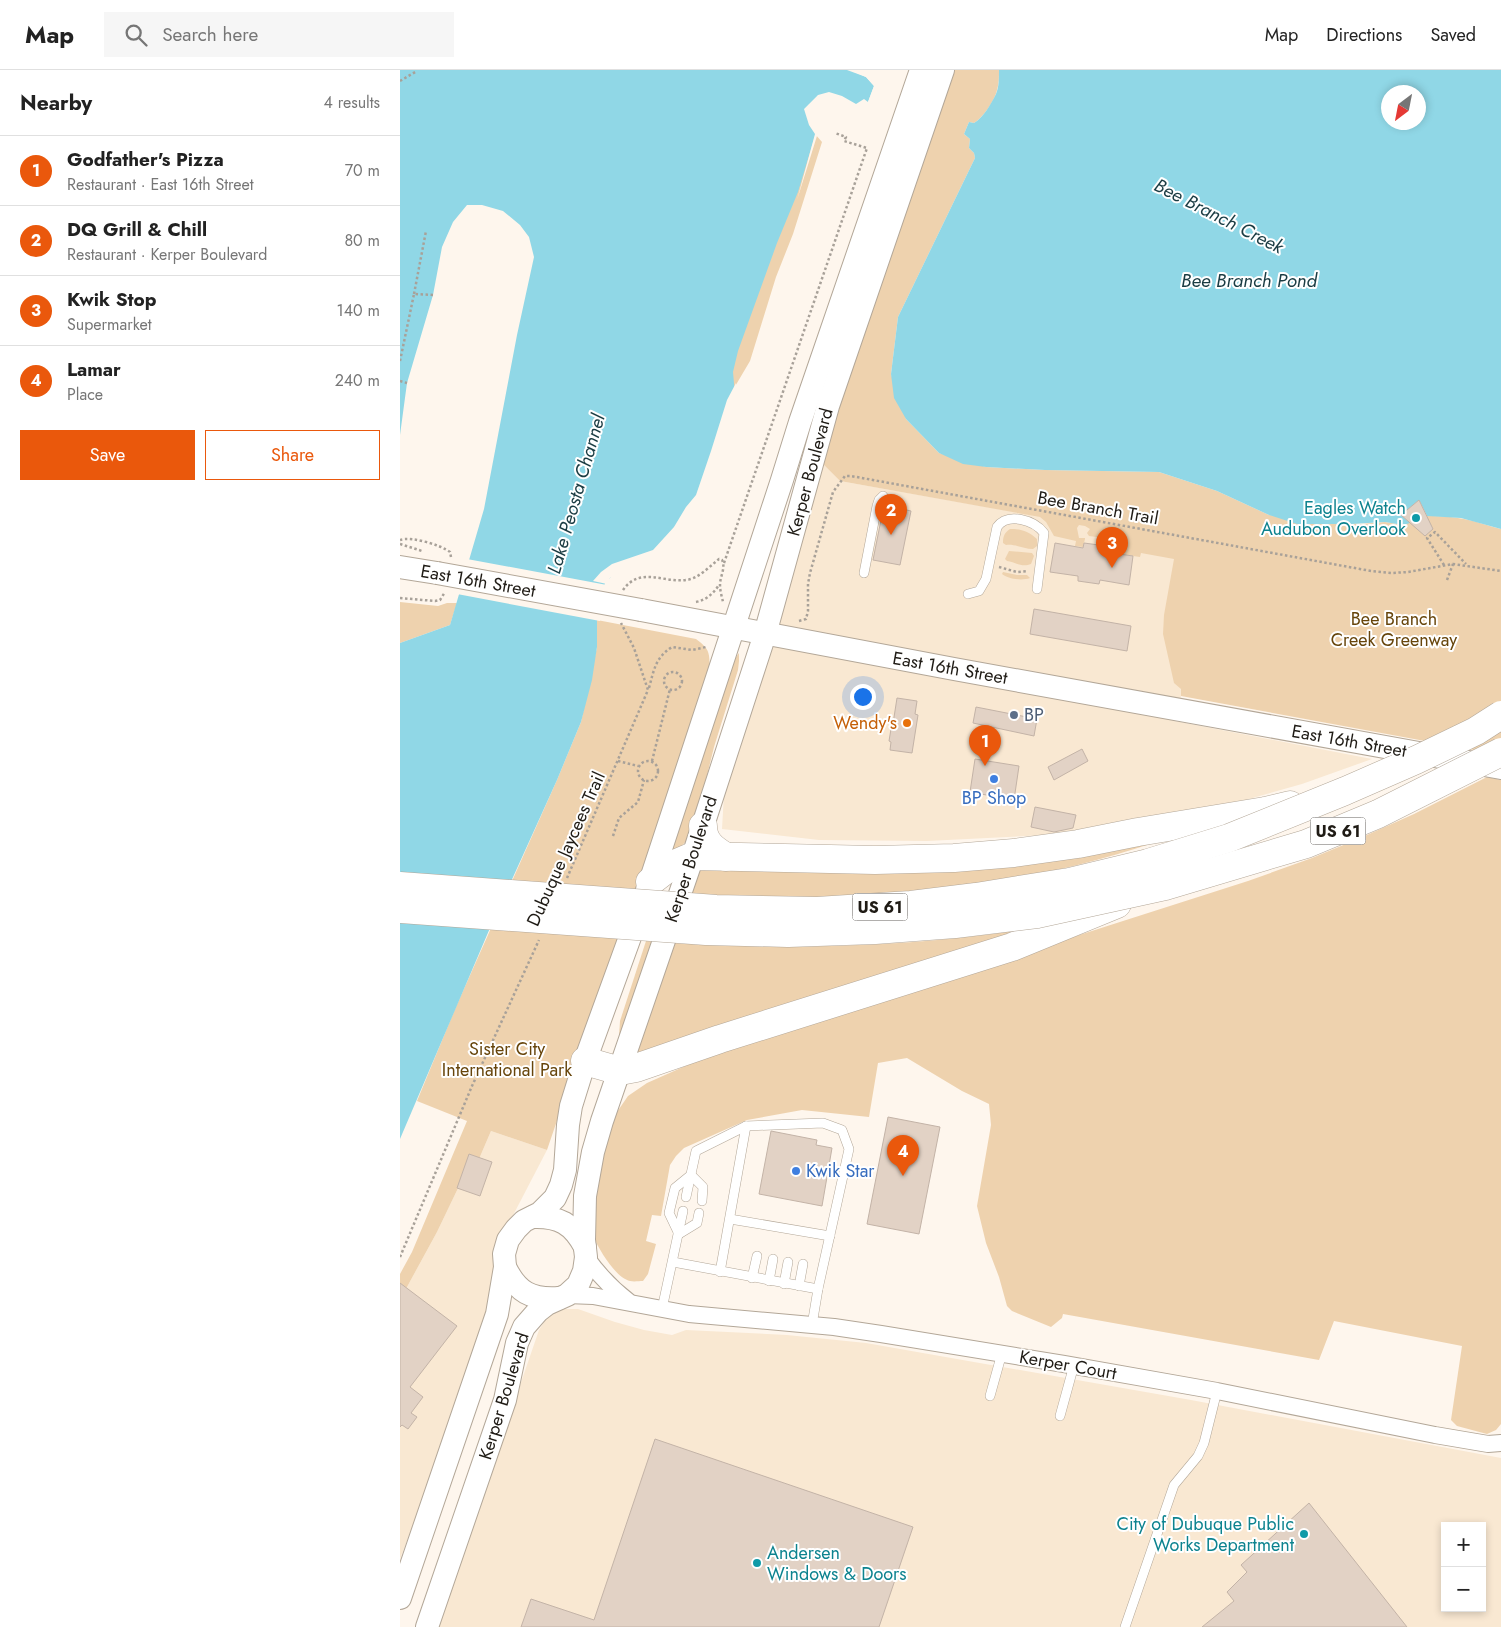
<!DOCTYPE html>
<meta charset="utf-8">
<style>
:root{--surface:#fff;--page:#f6f6f6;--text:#222;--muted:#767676;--line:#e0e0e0;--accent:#ea580c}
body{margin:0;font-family:Jost,sans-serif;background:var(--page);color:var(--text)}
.controls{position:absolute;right:15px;bottom:15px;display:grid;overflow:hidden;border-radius:0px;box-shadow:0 2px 8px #0003}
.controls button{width:45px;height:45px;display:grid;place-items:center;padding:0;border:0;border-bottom:1px solid var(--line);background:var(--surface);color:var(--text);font:25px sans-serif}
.compass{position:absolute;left:981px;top:15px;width:45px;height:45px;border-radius:50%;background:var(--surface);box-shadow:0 2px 8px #0003;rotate:212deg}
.you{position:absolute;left:462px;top:626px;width:18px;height:18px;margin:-12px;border:4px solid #fff;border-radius:50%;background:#1a73e8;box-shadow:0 0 0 8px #1a73e833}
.badge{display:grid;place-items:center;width:32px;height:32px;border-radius:50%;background:var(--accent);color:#fff;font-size:16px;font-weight:700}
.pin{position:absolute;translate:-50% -41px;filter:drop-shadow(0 1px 2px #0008)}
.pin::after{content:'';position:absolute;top:26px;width:18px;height:15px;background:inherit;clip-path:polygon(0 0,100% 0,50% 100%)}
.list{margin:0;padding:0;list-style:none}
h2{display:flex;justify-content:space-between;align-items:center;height:65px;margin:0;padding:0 20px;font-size:21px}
h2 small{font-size:16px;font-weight:400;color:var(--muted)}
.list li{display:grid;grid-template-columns:32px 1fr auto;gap:15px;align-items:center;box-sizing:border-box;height:70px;padding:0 20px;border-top:1px solid var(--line)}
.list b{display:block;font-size:19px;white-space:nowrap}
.list p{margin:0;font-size:16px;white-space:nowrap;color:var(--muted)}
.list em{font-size:16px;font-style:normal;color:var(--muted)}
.actions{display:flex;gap:10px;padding:15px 20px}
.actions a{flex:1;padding:11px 0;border:1px solid var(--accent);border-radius:0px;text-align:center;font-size:18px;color:var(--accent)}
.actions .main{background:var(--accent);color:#fff}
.icon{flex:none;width:28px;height:28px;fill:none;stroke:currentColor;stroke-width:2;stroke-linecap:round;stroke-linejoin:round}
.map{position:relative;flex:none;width:1101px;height:1557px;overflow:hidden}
header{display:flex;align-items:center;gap:30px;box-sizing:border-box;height:70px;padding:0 25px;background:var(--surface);border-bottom:1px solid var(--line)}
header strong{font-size:24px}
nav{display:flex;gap:28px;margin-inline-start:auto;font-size:18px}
.search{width:350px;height:45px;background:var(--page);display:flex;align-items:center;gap:12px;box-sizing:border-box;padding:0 18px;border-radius:0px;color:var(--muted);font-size:19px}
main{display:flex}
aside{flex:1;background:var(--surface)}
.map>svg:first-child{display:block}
</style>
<header>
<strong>Map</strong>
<div class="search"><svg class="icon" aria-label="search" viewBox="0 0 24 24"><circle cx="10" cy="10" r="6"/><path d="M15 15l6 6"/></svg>Search here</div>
<nav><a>Map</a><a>Directions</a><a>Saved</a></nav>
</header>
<main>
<aside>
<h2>Nearby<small>4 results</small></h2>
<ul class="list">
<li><span class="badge">1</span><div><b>Godfather's Pizza</b><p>Restaurant · East 16th Street</p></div><em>70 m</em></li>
<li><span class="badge">2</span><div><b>DQ Grill &amp; Chill</b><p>Restaurant · Kerper Boulevard</p></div><em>80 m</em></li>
<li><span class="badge">3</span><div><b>Kwik Stop</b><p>Supermarket</p></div><em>140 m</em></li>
<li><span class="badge">4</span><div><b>Lamar</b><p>Place</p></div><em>240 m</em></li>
</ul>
<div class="actions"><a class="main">Save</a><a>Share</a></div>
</aside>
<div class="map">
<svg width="1101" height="1557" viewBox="0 0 1101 1557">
<rect width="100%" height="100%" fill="#fef6ed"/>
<g fill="#f9e8d2" fill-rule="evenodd">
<polygon points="422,389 424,395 440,411 778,471 781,626 775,651 972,689 902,714 814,739 665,764 527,771 419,770 322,759 324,724"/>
<polygon points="91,1061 147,1080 97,1176 95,1223 27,1418 0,1489 0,1227 7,1217 37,1162 73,1087 79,1089"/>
<path d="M161,1239H178L215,1252L244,1260L272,1265L286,1260L387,1265L466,1273L791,1330L1101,1388V1557H37L139,1260L148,1246ZM1045,1456H1082V1538H1045Z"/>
</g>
<g fill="#eed2ae">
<path d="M551,0H599C599,7 599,14 597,20C595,30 582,49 574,53L569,52L564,64L570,69L569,78L574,83L575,88L498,247L491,304L506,349L539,383L586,397L645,400L759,402L817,421L869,445L961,454L985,452L1003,455L1009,452L1001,445C1022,446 1043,445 1064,449C1076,451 1088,456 1101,459V685L781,626V619L774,613L763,564L764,545L774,489L741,483L740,487L705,482V473L707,471L713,475L718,468L716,465L709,462L706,463L704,468L689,466L687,463L690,459L685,456L679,455L677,458L679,468H685V469L683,477L675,476L676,471L654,466L646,452L640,447L440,411L424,395L422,389Z"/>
<polygon points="415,64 422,72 393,164 376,207 350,291 327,330 327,306"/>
<path d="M610,459C622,459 628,461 637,469V476L633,479C623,479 616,474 606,475L603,473C603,467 604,463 610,459Z"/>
<path d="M609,481L632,483L634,486L631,494C622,498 615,492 607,491L605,489Z"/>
<path d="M603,502L617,505H627L630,508C622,511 608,509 602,504Z"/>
<polygon points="0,532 38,536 47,533 57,533 50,555 0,573"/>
<path d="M197,550L296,569C311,580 309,583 310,602L147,1080L91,1061L79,1089L73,1087L37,1162L7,1217L0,1227V1204L12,1182L67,1051L17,1031L55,939L157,710L181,652L197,577Z"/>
<polygon points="339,583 339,591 338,600 314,677 295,754 290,767 274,784 270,784 334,590"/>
<path d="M1087,707L1101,710V1354L1096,1360L1087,1364L1057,1356L1051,1350L1062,1276L934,1251L919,1290L663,1244L662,1248L651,1257L612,1241L607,1236L599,1207L586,1173L577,1136L591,1055L589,1034L562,1021L507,988L478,993L469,1047L402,1040L347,1050L284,1078L276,1086L270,1095L261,1146L252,1145L246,1171L256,1174L248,1204L243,1211C239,1211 234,1212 230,1211C216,1208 200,1181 194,1168L198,1096L217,1042L228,1026L247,1013L326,978L848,811L912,788L958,769L1014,744Z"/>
<path d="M775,766C718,785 659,802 599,811C523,822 445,829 368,828C342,828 315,826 289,825L301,798Z"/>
<path d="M638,857L238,985L237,979L273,873C394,880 518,877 638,857Z"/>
<polygon points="246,871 257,872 221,964 219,966 220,951"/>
</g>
<g fill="#90d7e6" fill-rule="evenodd">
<polygon points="0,0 450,0 466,7 474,16 468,32 462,37 437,30 424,36 398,122 377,173 338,281 333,302 335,325 320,378 272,478 216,502 205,513 197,550 197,577 192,610 181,652 157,710 90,858 0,1069 0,573 50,555 84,439 117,265 134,187 129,167 120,155 103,141 82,135 67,135 53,152 42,177 33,225 7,313 0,365"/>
<path d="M599,0H1101V459L1061,448L1027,446L1019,430L1001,445L1010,453L1003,455L985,452L951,454H897L869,445L817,421L759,402L645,400L586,397L563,394L539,383L506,349L494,328L491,304L498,247L575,88L574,83L569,78L570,69L564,64L569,52L574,53C583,48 591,34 596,24C599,17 599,8 599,0ZM988,22H1018V52H988Z"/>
</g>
<g fill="#fef6ed">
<polygon points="447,0 456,0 468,5 476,15 477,17 470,34 457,42 437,32 431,34 426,37 397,130 415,64 409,55 404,39 418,25 429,22 442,26 456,34 464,29 468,32 474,16 466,7"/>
<polygon points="336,313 337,326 313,412 299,442 274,479 264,489 232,497 217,504 210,508 207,514 193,511 201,502 212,494 253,480 274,457 286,437 296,425 311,381 327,330"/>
<polygon points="67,489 207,515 200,551 57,524"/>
</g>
<g fill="#e2d2c5" stroke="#c3b3a7">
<polygon points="1019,430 1033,459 1025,466 1001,445"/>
<polygon points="484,435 511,441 500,495 473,490"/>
<polygon points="655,473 683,478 684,473 706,476 705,482 733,486 729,515 700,510 699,514 678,511 678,506 650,502"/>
<polygon points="634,539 731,556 727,581 630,564"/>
<polygon points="497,628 517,631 515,644 518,645 512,683 490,680 491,672 489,671 491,659 492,660"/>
<polygon points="576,637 637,649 634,666 573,653"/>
<polygon points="682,679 688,691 654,710 648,697"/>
<polygon points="575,689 619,696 614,730 570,722"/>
<polygon points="635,737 676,745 673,758 654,762 631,757"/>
<polygon points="488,1047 540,1057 519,1164 467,1154"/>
<polygon points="371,1061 417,1070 416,1075 432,1078 422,1136 359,1124"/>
<polygon points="69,1084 92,1092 80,1126 57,1118"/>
<polygon points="0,1213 57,1256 10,1317 23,1327 11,1343 17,1347 8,1359 2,1355 0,1357"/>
<polygon points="255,1369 513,1457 479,1557 121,1557 131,1529 194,1550"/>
<polygon points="909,1433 1007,1557 802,1557 834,1531 827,1522 847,1502 841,1495"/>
</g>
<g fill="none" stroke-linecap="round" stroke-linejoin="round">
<g stroke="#b3a798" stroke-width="10">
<g id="lane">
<polyline points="464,503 477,436 479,430 483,426"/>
<path d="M568,524L579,521L586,509L597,457C608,442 634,450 644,463L637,519"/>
<polyline points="286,1127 296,1081 346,1056 423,1053 442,1060 449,1079 418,1219 412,1255"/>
<polyline points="299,1143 297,1153 279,1164 269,1143 275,1118 291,1105 303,1117 302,1131"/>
<polyline points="330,1149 430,1166"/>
<polyline points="273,1192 418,1219"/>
<polyline points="320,1202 346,1056"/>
<polyline points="352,1208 357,1186"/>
<polyline points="369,1211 373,1189"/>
<polyline points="384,1214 388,1192"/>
<polyline points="399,1216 403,1194"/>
<polyline points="262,1239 283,1141"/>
<polyline points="590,1326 602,1283"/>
<polyline points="660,1346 674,1295"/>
<polyline points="725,1557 774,1415 798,1386 804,1373 817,1321"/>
</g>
</g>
<g stroke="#b3a798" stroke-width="18">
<g id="street">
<path d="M186,1187C198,1204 211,1218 228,1231"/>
<polyline points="167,1225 193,1226 289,1244 434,1257 481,1264 664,1294 817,1321 1035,1365 1088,1374 1101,1373"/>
</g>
</g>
<g stroke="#b3a798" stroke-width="24">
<g id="secondary">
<polyline points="0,497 37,503"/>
<polyline points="241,540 554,599 1101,698"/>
<path d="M133,1147C159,1146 173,1154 185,1177"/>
<path d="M105,1197C117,1222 131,1230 159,1228"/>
<polyline points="0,1528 97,1244 105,1197 104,1184 108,1170 116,1159 124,1151 140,1143 155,1128 161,1115 165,1100 168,1055 171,1036 185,991 250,812 382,410 400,352 521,0"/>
<polyline points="27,1557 105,1330 117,1273 124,1257 138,1241 147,1234 167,1225 178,1215 184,1201 186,1187 184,1170 185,1126 193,1082 202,1051 293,786 365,564 428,336 543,0"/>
</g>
</g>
<g stroke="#b3a798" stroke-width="29">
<g id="highway">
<path d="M303,756C303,772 313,779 326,787"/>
<polyline points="250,812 272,795 293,786 475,790 554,788 614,783 678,774 738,762 865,741 890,735"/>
<polyline points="185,991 220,1001 236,998 320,969 612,877 717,834"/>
</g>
</g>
<g stroke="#a8a199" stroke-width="2.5" stroke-dasharray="2.5 2.5" stroke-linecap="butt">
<polyline points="0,11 17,1"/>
<polyline points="14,224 26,161"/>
<polyline points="0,291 14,224 33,225"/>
<polyline points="0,311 7,313"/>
<path d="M0,470C11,466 41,475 50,482L51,487"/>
<polyline points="0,474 22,481"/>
<polyline points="324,493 467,78 444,71 446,67 435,63"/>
<polyline points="1044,495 1027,468 1035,462 1066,494"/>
<polyline points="599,497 617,502 628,501"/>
<polyline points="1047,510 1053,494"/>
<path d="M223,520C240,496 263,513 286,510C298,509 309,497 319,489L322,490C326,498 320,506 320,515C320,521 322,527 323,532"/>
<polyline points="0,528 35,531 40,530 45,522"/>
<path d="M296,532C306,530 313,524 319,515"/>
<polyline points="399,551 406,549 408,541 408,514 410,503 433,422 445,406 451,406 971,501 992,503 1008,502 1053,494 1101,501"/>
<circle cx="273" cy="611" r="9"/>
<path d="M249,618C254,600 255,588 272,577L292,580L306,577"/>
<circle cx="248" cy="701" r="10"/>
<polyline points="218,691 238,696"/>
<polyline points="252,691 270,619"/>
<polyline points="213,766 219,748 238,732 244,710"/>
<polyline points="167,808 248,620 234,578 221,553"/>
<polyline points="0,1187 72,1016 139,870"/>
</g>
<use href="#lane" stroke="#fff" stroke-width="9"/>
<use href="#street" stroke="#fff" stroke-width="16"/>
<use href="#secondary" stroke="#fff" stroke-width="22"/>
<use href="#highway" stroke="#fff" stroke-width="28"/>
<g stroke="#b3a798" stroke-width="24" stroke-linecap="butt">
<polyline id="secondary-bridge" points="37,503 241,540"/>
</g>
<g stroke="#b3a798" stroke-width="29" stroke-linecap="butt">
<g id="highway-bridge">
<polyline points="0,816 316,839 417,841 511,835 576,827 669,812 748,793 829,768 945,721 1016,690 1076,661 1101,645"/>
<polyline points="0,839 306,861 388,863 475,860 555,854 637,844 765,816 906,774 978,744 1101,682"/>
</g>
</g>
<use href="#secondary-bridge" stroke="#fff" stroke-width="22"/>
<use href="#highway-bridge" stroke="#fff" stroke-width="28"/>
</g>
<g fill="#0f9aa8" stroke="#fff" stroke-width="2">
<circle cx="1016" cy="448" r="5"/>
<circle cx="904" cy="1464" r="5"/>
<circle cx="357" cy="1493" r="5"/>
</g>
<circle fill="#5c6f8a" stroke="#fff" stroke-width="2" cx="614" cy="645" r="5"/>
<circle fill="#e8710a" stroke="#fff" stroke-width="2" cx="507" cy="653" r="5"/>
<g fill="#3f7fe0" stroke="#fff" stroke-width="2">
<circle cx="594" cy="709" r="5"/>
<circle cx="396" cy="1101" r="5"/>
</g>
<g text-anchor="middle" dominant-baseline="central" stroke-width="4" stroke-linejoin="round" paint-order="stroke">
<g fill="#fff" stroke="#625f5b" stroke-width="1">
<rect x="910.5" y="747.5" width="55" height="27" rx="4"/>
<rect x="452.5" y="823.5" width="55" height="27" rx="4"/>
</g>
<g font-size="16" font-weight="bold" fill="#1f1b15">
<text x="938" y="761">US 61</text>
<text x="480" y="837">US 61</text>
</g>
<g font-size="18" fill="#1f1b15" stroke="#fff">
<text transform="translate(410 402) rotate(-75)">Kerper Boulevard</text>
<text transform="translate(698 438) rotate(10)">Bee Branch Trail</text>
<text transform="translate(78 511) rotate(10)">East 16th Street</text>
<text transform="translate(550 598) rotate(10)">East 16th Street</text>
<text transform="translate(949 671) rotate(10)">East 16th Street</text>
<text transform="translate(166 779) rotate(-66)">Dubuque Jaycees Trail</text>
<text transform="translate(291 789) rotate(-72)">Kerper Boulevard</text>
<text transform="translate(668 1295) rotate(10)">Kerper Court</text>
<text transform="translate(104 1326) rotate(-73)">Kerper Boulevard</text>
</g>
<g font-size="18" fill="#0d838f" stroke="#fff" text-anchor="end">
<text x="1006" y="438">Eagles Watch<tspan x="1006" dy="21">Audubon Overlook</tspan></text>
<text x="894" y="1454">City of Dubuque Public<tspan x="894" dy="21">Works Department</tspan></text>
<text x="367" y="1483" text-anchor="start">Andersen<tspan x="367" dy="21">Windows &amp; Doors</tspan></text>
</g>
<g font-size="18" fill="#67450b" stroke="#fff">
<text x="994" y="549">Bee Branch<tspan x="994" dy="21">Creek Greenway</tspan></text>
<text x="107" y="979">Sister City<tspan x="107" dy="21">International Park</tspan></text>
</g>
<g font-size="18" fill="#4e5e75" stroke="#fff" text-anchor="start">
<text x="624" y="645">BP</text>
</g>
<g font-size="18" fill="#c56008" stroke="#fff" text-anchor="end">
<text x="497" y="653">Wendy's</text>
</g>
<g font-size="18" fill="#366cbe" stroke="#fff">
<text x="594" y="728">BP Shop</text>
<text x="406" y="1101" text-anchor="start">Kwik Star</text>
</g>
<g font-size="19" font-style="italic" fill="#1a3c43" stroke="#fff">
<text transform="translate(819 146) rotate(27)">Bee Branch Creek</text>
<text x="849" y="210">Bee Branch Pond</text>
<text transform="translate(176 424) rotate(-74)">Lake Peosta Channel</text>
</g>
</g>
</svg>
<div class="controls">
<button>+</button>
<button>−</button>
</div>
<svg class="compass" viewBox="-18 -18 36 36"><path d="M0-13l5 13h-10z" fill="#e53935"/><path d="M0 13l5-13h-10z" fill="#767676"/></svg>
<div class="you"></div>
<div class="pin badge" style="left:585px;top:696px">1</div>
<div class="pin badge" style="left:491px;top:465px">2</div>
<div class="pin badge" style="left:712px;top:498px">3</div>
<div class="pin badge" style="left:503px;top:1106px">4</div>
</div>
</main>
